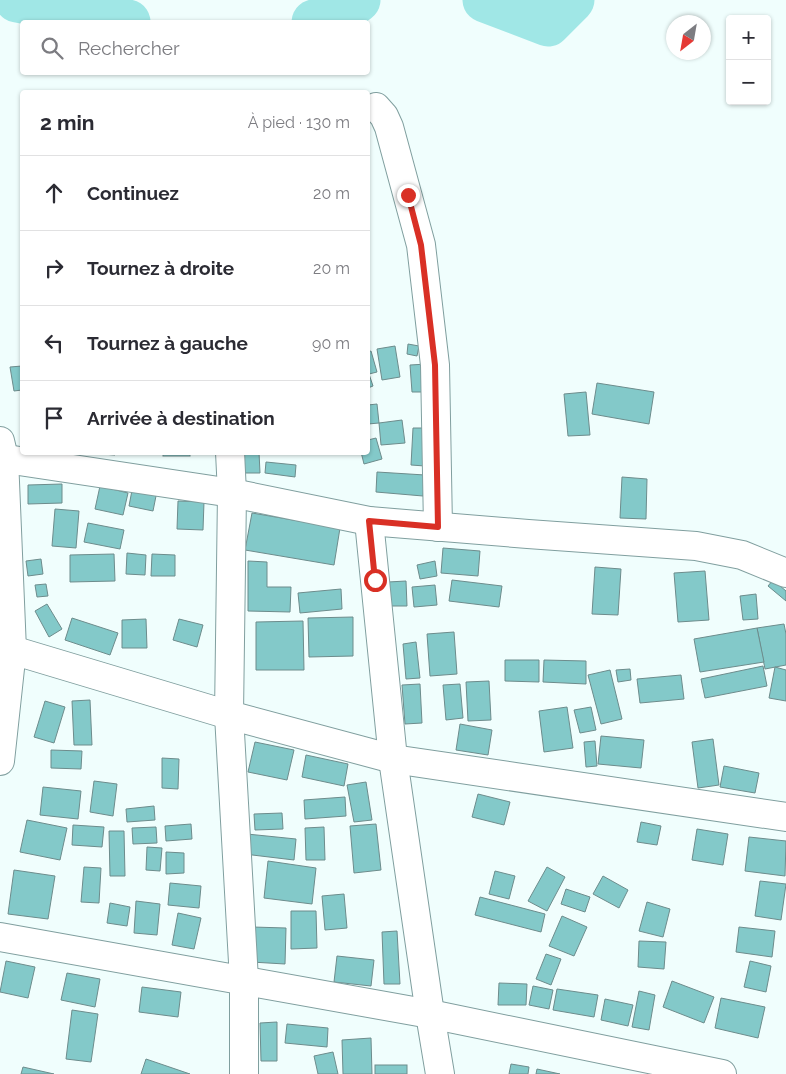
<!DOCTYPE html>
<html lang="fr">
<meta charset="utf-8">
<style>
:root{--surface:#fff;--page:#f2f2f3;--text:#2b2b33;--muted:#7c7c81;--line:#e1e1e2}
body{margin:0;font-family:Raleway,sans-serif;background:var(--page);color:var(--text)}
.controls{position:absolute;right:15px;top:15px;display:grid;overflow:hidden;border-radius:5px;box-shadow:0 1px 4px #0004}
.controls button{width:45px;height:45px;display:grid;place-items:center;padding:0;border:0;border-bottom:1px solid var(--line);background:var(--surface);color:var(--text);font:25px sans-serif}
.compass{position:absolute;left:666px;top:15px;width:45px;height:45px;border-radius:50%;background:var(--surface);box-shadow:0 1px 4px #0004;rotate:211deg}
.stop{position:absolute;width:15px;height:15px;margin:-11px;border:4px solid #d93025;border-radius:50%;background:#fff}
.stop.end{background:#d93025;border-color:#fff;box-shadow:0 1px 5px #0008}
.list{margin:0;padding:0;list-style:none}
h2{display:flex;justify-content:space-between;align-items:center;height:65px;margin:0;padding:0 20px;font-size:21px}
h2 small{font-size:16px;font-weight:400;color:var(--muted)}
.list li{display:grid;grid-template-columns:32px 1fr auto;gap:15px;align-items:center;box-sizing:border-box;height:75px;padding:0 20px;border-top:1px solid var(--line)}
.list b{display:block;font-size:19px;white-space:nowrap}
.list em{font-size:16px;font-style:normal;color:var(--muted)}
.icon{flex:none;width:28px;height:28px;fill:none;stroke:currentColor;stroke-width:2;stroke-linecap:round;stroke-linejoin:round}
.map{position:relative;flex:none;width:786px;height:1074px;overflow:hidden}
.search{position:absolute;background:var(--surface);box-shadow:0 1px 4px #0004;left:20px;top:20px;width:350px;height:55px;display:flex;align-items:center;gap:12px;box-sizing:border-box;padding:0 18px;border-radius:5px;color:var(--muted);font-size:19px}
.panel{position:absolute;background:var(--surface);box-shadow:0 1px 4px #0004;left:20px;top:90px;width:350px;height:365px;border-radius:5px}
.map>svg:first-child{display:block}
</style>
<div class="map">
<svg width="786" height="1074" viewBox="0 0 786 1074">
<rect width="100%" height="100%" fill="#f0fefd"/>
<g fill="none" stroke-linecap="round" stroke-linejoin="round">
<g stroke="#a0e7e6" stroke-width="45">
<polyline points="17,0 128,22"/>
<polyline points="485,0 548,24 572,0"/>
<polyline points="314,22 340,13 358,0"/>
</g>
</g>
<g fill="#83c9c9" stroke="#6d8c8c">
<polygon points="408,344 419,346 417,356 407,354"/>
<polygon points="395,346 400,377 382,380 377,349"/>
<polygon points="371,351 377,372 369,374 368,369 368,352"/>
<polygon points="427,364 429,392 412,392 410,365"/>
<polygon points="22,366 22,390 14,391 10,367"/>
<polygon points="369,374 373,386 368,388 368,375"/>
<polygon points="597,383 654,392 649,424 592,414"/>
<polygon points="586,392 590,435 568,436 564,394"/>
<polygon points="377,404 379,423 368,424 368,405"/>
<polygon points="402,420 405,443 381,445 379,423"/>
<polygon points="413,428 426,428 425,466 411,465"/>
<polygon points="376,438 382,459 364,464 361,452 368,452 368,440"/>
<polygon points="75,452 115,452 115,455"/>
<rect x="163" y="452" width="27" height="4"/>
<polygon points="243,452 259,452 260,473 243,473"/>
<polygon points="266,462 296,465 295,477 265,473"/>
<polygon points="377,472 425,475 423,496 376,492"/>
<polygon points="622,477 647,479 646,519 620,518"/>
<polygon points="62,484 62,503 28,504 28,485"/>
<polygon points="133,485 157,491 153,511 129,506"/>
<polygon points="100,486 128,493 123,515 95,509"/>
<polygon points="178,501 204,502 203,530 177,529"/>
<polygon points="55,509 79,511 76,548 52,546"/>
<polygon points="252,513 340,528 334,565 245,550"/>
<polygon points="88,523 124,530 120,549 84,542"/>
<polygon points="443,548 480,551 478,576 441,573"/>
<polygon points="127,553 146,555 145,575 126,574"/>
<polygon points="114,554 115,581 70,582 70,555"/>
<polygon points="152,554 175,555 175,576 151,576"/>
<polygon points="41,559 43,574 28,576 26,561"/>
<polygon points="248,561 267,562 267,587 291,587 290,612 248,611"/>
<polygon points="435,561 437,576 420,579 417,565"/>
<polygon points="595,567 621,569 618,615 592,614"/>
<polygon points="705,571 709,620 678,622 674,573"/>
<polygon points="452,580 502,586 499,607 449,601"/>
<polygon points="773,580 786,591 786,601 768,586"/>
<polygon points="406,581 407,606 389,606 388,582"/>
<polygon points="46,584 48,596 37,597 35,585"/>
<polygon points="435,585 437,605 414,607 412,587"/>
<polygon points="341,589 342,609 300,613 298,593"/>
<polygon points="756,594 758,619 743,620 740,596"/>
<polygon points="47,604 62,629 49,637 35,611"/>
<polygon points="353,617 353,656 309,657 308,618"/>
<polygon points="72,618 118,633 110,655 65,640"/>
<polygon points="146,619 147,648 122,648 122,620"/>
<polygon points="179,619 203,625 197,647 173,640"/>
<polygon points="303,621 304,670 256,670 256,622"/>
<polygon points="784,624 786,634 786,665 765,669 757,628"/>
<polygon points="757,628 764,662 700,672 694,639"/>
<polygon points="454,632 457,674 430,676 427,634"/>
<polygon points="416,642 420,678 406,679 403,644"/>
<polygon points="505,660 539,660 539,682 505,681"/>
<polygon points="544,660 586,661 586,684 543,682"/>
<polygon points="763,666 767,686 705,698 701,679"/>
<polygon points="775,667 786,670 786,701 769,698"/>
<polygon points="630,669 631,680 618,682 616,670"/>
<polygon points="610,670 622,719 601,724 588,675"/>
<polygon points="681,675 684,699 640,703 637,679"/>
<polygon points="489,681 491,720 468,721 466,682"/>
<polygon points="420,684 422,723 405,724 402,685"/>
<polygon points="460,684 463,718 446,720 443,685"/>
<polygon points="90,700 92,745 74,745 72,701"/>
<polygon points="45,701 65,707 54,743 34,737"/>
<polygon points="567,707 573,748 544,752 539,711"/>
<polygon points="591,707 596,730 580,733 574,710"/>
<polygon points="460,724 492,730 488,755 456,750"/>
<polygon points="601,736 644,740 641,768 598,764"/>
<polygon points="713,739 719,785 698,788 692,742"/>
<polygon points="595,741 597,766 586,767 584,742"/>
<polygon points="255,742 294,750 287,780 248,772"/>
<polygon points="51,750 82,751 81,769 51,768"/>
<polygon points="306,755 348,764 344,786 302,777"/>
<polygon points="162,758 179,759 178,789 162,788"/>
<polygon points="724,766 759,773 755,793 720,787"/>
<polygon points="94,781 117,784 113,816 90,812"/>
<polygon points="366,782 372,820 354,822 347,785"/>
<polygon points="43,787 81,791 78,819 40,815"/>
<polygon points="478,794 510,802 504,825 472,817"/>
<polygon points="345,797 346,816 305,819 304,800"/>
<polygon points="154,806 155,820 127,822 126,809"/>
<polygon points="282,813 283,829 255,830 254,814"/>
<polygon points="27,820 67,828 60,860 20,852"/>
<polygon points="641,822 661,826 657,845 637,842"/>
<polygon points="191,824 192,839 166,841 165,826"/>
<polygon points="376,824 381,870 354,873 350,826"/>
<polygon points="73,825 104,827 102,847 72,845"/>
<polygon points="156,827 157,843 133,844 132,828"/>
<polygon points="324,827 325,860 306,860 305,828"/>
<polygon points="697,829 728,834 723,865 692,860"/>
<polygon points="109,831 124,831 125,876 110,876"/>
<polygon points="247,834 296,839 294,860 244,854"/>
<polygon points="749,837 786,841 785,876 745,871"/>
<polygon points="147,847 162,848 160,871 146,870"/>
<polygon points="166,852 184,853 184,873 166,874"/>
<polygon points="268,861 316,868 312,904 264,898"/>
<polygon points="84,867 101,868 99,903 81,902"/>
<polygon points="547,867 565,877 547,911 528,901"/>
<polygon points="14,870 55,876 48,919 8,914"/>
<polygon points="495,871 515,876 509,899 489,894"/>
<polygon points="603,876 628,890 619,908 593,894"/>
<polygon points="760,881 786,884 781,920 755,916"/>
<polygon points="170,883 201,886 199,908 168,905"/>
<polygon points="566,889 590,897 585,912 561,904"/>
<polygon points="344,894 347,928 325,930 322,896"/>
<polygon points="480,897 545,914 541,932 475,915"/>
<polygon points="136,901 160,904 157,935 134,933"/>
<polygon points="647,902 670,909 663,937 639,931"/>
<polygon points="110,903 130,907 127,926 107,923"/>
<polygon points="291,911 316,911 317,948 291,949"/>
<polygon points="178,913 201,918 194,949 172,945"/>
<polygon points="562,916 587,927 574,956 549,946"/>
<polygon points="252,927 286,928 285,964 251,962"/>
<polygon points="739,927 775,931 772,957 736,952"/>
<polygon points="397,931 400,984 384,984 382,932"/>
<polygon points="639,941 666,942 664,969 638,967"/>
<polygon points="546,954 561,959 551,985 536,979"/>
<polygon points="337,956 374,960 371,986 334,982"/>
<polygon points="6,961 35,967 28,998 0,992"/>
<polygon points="750,961 771,966 766,992 744,987"/>
<polygon points="67,973 100,979 95,1007 61,1000"/>
<polygon points="672,981 714,997 704,1023 663,1007"/>
<polygon points="499,983 527,984 526,1005 498,1005"/>
<polygon points="533,986 553,990 549,1009 529,1005"/>
<polygon points="142,987 181,992 178,1017 139,1012"/>
<polygon points="557,989 598,995 594,1017 553,1010"/>
<polygon points="639,991 655,995 649,1030 632,1027"/>
<polygon points="721,998 765,1007 758,1038 715,1028"/>
<polygon points="605,999 633,1005 628,1026 601,1020"/>
<polygon points="72,1010 98,1014 91,1062 66,1059"/>
<polygon points="277,1022 277,1061 261,1061 260,1023"/>
<polygon points="287,1024 328,1028 327,1047 285,1043"/>
<polygon points="371,1038 372,1074 343,1074 342,1040"/>
<polygon points="333,1052 338,1074 318,1074 314,1056"/>
<polygon points="146,1059 190,1074 141,1074"/>
<polygon points="511,1064 529,1067 528,1074 509,1074"/>
<rect x="375" y="1065" width="32" height="9"/>
<polygon points="23,1067 54,1074 21,1074"/>
<polygon points="537,1069 560,1074 536,1074"/>
</g>
<g fill="none" stroke-linecap="round" stroke-linejoin="round">
<g stroke="#809f9f" stroke-width="30">
<g id="street">
<polyline points="376,107 384,116 389,127 421,245 435,365 438,527"/>
<polyline points="230,452 232,493 229,715 244,980 244,1074"/>
<polyline points="0,458 232,493 369,521 528,534 696,546 742,555 786,573"/>
<polyline points="369,521 393,759 430,1014 440,1074"/>
<polyline points="0,648 12,650 229,715 393,759 786,817"/>
<polyline points="0,761 12,650 4,458 0,441"/>
<polyline points="0,937 430,1014 722,1074"/>
</g>
</g>
<use href="#street" stroke="#fff" stroke-width="28"/>
</g>
<g fill="none" stroke-linecap="round" stroke-linejoin="round">
<polyline stroke="#d93025" stroke-width="6" points="375,580 369,521 438,527 435,365 421,245 408,195"/>
</g>
</svg>
<div class="controls">
<button>+</button>
<button>−</button>
</div>
<svg class="compass" viewBox="-18 -18 36 36"><path d="M0-13l5 13h-10z" fill="#e53935"/><path d="M0 13l5-13h-10z" fill="#7c7c81"/></svg>
<div class="stop" style="left:375px;top:580px"></div>
<div class="stop end" style="left:408px;top:195px"></div>
<div class="search"><svg class="icon" aria-label="search" viewBox="0 0 24 24"><circle cx="10" cy="10" r="6"/><path d="M15 15l6 6"/></svg>Rechercher</div>
<section class="panel">
<h2>2 min<small>À pied · 130 m</small></h2>
<ul class="list">
<li><svg class="icon" aria-label="ahead" viewBox="0 0 24 24"><path d="M12 20V5M6 11l6-6 6 6"/></svg><div><b>Continuez</b></div><em>20 m</em></li>
<li><svg class="icon" aria-label="right" viewBox="0 0 24 24"><path d="M7 20v-9h11M14 6l5 5-5 5"/></svg><div><b>Tournez à droite</b></div><em>20 m</em></li>
<li><svg class="icon" aria-label="left" viewBox="0 0 24 24"><path d="M17 20v-9H6M10 6l-5 5 5 5"/></svg><div><b>Tournez à gauche</b></div><em>90 m</em></li>
<li><svg class="icon" aria-label="arrive" viewBox="0 0 24 24"><path d="M6 21V4h12l-3 4 3 4H6"/></svg><div><b>Arrivée à destination</b></div></li>
</ul>
</section>
</div>
